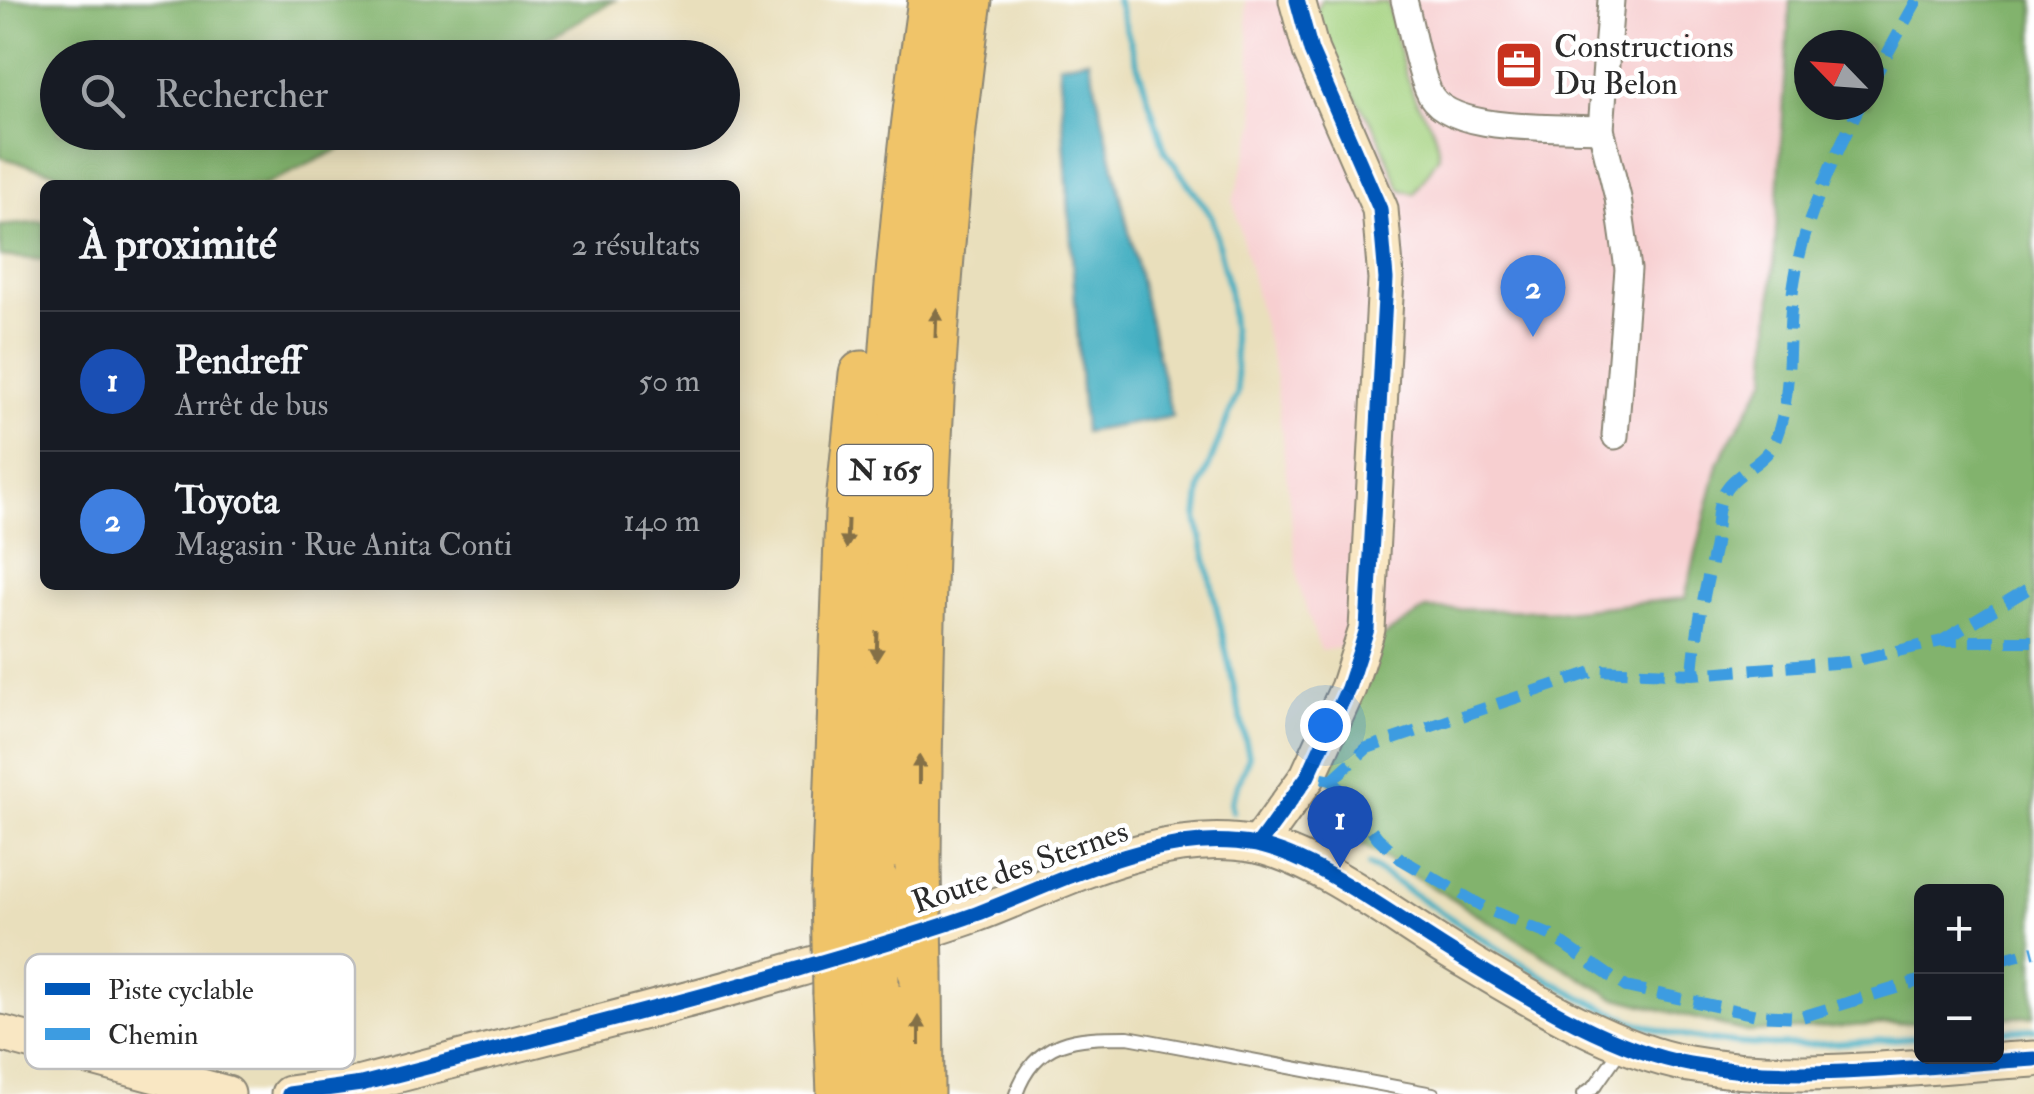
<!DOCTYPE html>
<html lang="fr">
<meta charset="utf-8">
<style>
:root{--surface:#171b24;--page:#242831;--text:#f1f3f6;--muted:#9ea1a6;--line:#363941;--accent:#2563eb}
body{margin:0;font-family:"IM FELL Double Pica",serif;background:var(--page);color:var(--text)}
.controls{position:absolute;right:30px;bottom:30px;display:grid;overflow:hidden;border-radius:15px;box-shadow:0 5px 25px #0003}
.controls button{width:90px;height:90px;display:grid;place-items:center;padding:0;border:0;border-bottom:2px solid var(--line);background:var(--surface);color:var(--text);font:50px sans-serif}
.compass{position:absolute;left:1794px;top:30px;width:90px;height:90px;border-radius:50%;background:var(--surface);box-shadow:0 5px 25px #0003;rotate:295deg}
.you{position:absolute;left:1325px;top:725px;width:35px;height:35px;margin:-25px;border:8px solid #fff;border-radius:50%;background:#1a73e8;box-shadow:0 0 0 15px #1a73e833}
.badge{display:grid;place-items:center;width:65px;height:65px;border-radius:50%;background:var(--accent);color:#fff;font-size:32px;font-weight:700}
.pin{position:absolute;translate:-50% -82px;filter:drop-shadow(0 2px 5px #0008)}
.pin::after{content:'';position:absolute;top:52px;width:35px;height:30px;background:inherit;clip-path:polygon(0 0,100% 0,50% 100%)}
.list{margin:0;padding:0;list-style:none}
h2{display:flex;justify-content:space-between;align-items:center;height:130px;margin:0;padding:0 40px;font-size:42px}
h2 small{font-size:32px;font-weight:400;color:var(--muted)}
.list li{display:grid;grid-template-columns:65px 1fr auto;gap:30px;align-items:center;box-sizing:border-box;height:140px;padding:0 40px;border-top:2px solid var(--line)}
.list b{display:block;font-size:38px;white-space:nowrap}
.list p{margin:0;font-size:32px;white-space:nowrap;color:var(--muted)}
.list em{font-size:32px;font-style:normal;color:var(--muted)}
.icon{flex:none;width:55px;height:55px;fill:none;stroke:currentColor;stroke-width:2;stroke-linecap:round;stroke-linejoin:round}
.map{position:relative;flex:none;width:2034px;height:1094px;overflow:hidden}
.search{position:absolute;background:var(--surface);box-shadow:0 5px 25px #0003;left:40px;top:40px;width:700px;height:110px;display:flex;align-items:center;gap:25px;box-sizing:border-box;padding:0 35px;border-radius:55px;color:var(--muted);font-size:38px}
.panel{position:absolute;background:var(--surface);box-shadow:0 5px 25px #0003;left:40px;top:180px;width:700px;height:410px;border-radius:15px}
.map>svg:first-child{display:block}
</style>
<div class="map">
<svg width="2034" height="1094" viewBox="0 0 2034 1094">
<rect width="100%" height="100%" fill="#fff"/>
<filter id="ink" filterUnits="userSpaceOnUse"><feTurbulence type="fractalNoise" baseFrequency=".01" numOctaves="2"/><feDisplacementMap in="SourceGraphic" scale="20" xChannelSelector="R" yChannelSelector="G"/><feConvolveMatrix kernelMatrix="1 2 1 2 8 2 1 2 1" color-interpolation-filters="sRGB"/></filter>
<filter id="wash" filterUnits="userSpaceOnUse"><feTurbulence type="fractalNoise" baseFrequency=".0048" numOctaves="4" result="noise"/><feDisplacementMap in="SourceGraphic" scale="40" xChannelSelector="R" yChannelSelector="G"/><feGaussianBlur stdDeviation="2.25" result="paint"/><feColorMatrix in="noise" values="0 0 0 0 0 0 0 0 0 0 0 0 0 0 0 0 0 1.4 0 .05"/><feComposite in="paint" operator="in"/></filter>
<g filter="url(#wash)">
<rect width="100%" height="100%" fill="#e9dfbc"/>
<polygon fill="#f7cfd0" points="1245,0 1790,0 1767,377 1719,461 1685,598 1565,611 1320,651 1298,583 1275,374 1233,201 1256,123"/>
<path fill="#a3d17e" stroke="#677e54" stroke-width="2.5" d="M1321,0L1388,3C1396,34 1402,69 1415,98C1428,125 1435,122 1439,156L1414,194L1400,189L1376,130L1331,59L1314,17Z"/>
<g fill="#82b36d" stroke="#566f4c" stroke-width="2.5" fill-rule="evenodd">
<polygon points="0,0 615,0 515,57 58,58 58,132 373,133 265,185 81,185 79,179 0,157"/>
<path d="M1790,0H2034V1016L1997,1018L1996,892H1922L1921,1022L1747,1032L1613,997L1338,830L1329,772L1381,638L1426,609L1565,611L1685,598L1719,461L1767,377ZM1809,45H1869V105H1809Z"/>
<polygon points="45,222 45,260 0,256 0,226"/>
</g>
<polygon fill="#43aec1" stroke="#376c76" stroke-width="2.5" points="1089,59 1172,417 1084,432 1059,64"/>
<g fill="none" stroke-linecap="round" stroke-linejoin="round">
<g stroke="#43aec1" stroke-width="6">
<polyline points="1117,0 1165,151 1212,217 1229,291 1238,392 1201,486 1197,518 1249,756 1231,802 1233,811"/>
<path d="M1369,865C1452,917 1577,1010 1670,1033C1752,1053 1838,1044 1922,1037"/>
<polyline points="1996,1031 2034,1029"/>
</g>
</g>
</g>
<g filter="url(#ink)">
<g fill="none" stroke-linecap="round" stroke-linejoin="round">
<g stroke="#8a8574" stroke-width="16">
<g id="lane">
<path d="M1016,1094C1036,1038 1076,1037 1128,1037L1433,1094"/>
<polyline points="1584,1094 1595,1086 1623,1046"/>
</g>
</g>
<g stroke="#8a8574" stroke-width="29">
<g id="street">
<path d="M1404,0C1412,29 1416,62 1428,90C1445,135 1559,126 1601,129"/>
<polyline points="1611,0 1601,129 1618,198 1628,269 1615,436"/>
</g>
</g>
<g stroke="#8a8574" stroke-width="39">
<g id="secondary">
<polyline points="1258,845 1308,776 1348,688 1367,629 1386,279 1380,209 1311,51 1297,0"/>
<polyline points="0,1033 227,1094"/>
<path d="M289,1094L361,1084C506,1046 654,1011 798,969C857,951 918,935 976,914C1063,881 1160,827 1256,845C1321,858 1406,926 1465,960C1530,999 1615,1051 1689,1064C1801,1084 1921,1065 2034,1059"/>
</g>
</g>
<g stroke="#8a8574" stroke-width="49">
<g id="highway">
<path d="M918,867C920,578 929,287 969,0"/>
<path d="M875,880C875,586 888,291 931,0"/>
<polyline points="834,890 848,513 862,374"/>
<polyline points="920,969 921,1094"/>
<polyline points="876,986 878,1094"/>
<polyline points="836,994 840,1094"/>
</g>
</g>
<use href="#lane" stroke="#fff" stroke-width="12"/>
<use href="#street" stroke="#fff" stroke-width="25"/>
<use href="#secondary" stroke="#f9e7c3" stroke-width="35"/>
<use href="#highway" stroke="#f0c469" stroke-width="45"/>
<g stroke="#8a8574" stroke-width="49" stroke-linecap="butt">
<g id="highway-bridge">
<polyline points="918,867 920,969"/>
<polyline points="875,880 876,986"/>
<polyline points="834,890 836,994"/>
</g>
</g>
<use href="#highway-bridge" stroke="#f0c469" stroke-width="45"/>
<g stroke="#3d9ce1" stroke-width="12" stroke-dasharray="25 12" stroke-linecap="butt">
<polyline points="1869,87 1917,0"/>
<polyline points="1942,641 2034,585"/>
<path d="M1693,674C1696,631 1704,595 1713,554C1719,533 1713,507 1727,488C1741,469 1766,463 1775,441C1794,393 1786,340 1793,290C1802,224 1831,164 1860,105"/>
<polyline points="1322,778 1332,780 1378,838 1401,859 1489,910 1550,935 1626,987 1757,1015 1801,1017 1922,980"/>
<polyline points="1332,780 1367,748 1598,670 1693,674 1848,662 1942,641 2034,641"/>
<polyline points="1996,961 2034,951"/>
</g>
<g stroke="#fff" stroke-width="21">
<g id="cycleway">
<polyline points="1258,845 1308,776 1348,688 1367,629 1386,279 1380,209 1311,51 1297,0"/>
<path d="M289,1094L361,1084C506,1046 654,1011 798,969C857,951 918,935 976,914C1063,881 1160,827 1256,845C1321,858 1406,926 1465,960C1530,999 1615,1051 1689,1064C1801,1084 1921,1065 2034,1059"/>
</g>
</g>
<use href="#cycleway" stroke="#0057b8" stroke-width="15"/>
</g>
<defs><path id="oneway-solid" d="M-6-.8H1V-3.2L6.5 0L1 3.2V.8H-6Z" transform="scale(2.5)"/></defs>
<g fill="#847047">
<use href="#oneway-solid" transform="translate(936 323) rotate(-88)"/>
<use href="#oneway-solid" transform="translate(847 534) rotate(92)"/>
<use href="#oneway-solid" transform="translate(877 646) rotate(92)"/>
<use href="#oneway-solid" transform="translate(919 770) rotate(-90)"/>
<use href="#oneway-solid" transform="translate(919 1031) rotate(-90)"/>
</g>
</g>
<defs>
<g id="office-square" transform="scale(2.5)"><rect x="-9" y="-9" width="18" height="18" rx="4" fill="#c8321e" stroke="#fff"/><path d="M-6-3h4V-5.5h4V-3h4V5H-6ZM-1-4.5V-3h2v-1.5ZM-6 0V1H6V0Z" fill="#fff"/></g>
</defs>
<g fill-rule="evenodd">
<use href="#office-square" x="1519" y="65"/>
</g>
<g text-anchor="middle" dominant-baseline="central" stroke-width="9" stroke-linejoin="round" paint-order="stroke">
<rect fill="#fff" stroke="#6b6b6b" stroke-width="2.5" x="837.5" y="445" width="95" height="50" rx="8"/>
<g font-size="30" font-weight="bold" fill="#2b2b2b">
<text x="885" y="470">N 165</text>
</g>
<g font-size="32" fill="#2b2b2b" stroke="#fff" text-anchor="start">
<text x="1554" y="47">Constructions<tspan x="1554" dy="37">Du Belon</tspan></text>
</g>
<g font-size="32" fill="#2b2b2b" stroke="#fff">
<text transform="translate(1020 867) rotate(-19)">Route des Sternes</text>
</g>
</g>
<rect x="25" y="954" width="330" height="115" rx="15" fill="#fff" stroke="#bfbfbf" stroke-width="2.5"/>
<rect x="45" y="983" width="45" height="12" fill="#0057b8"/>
<rect x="45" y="1028" width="45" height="12" fill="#3d9ce1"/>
<g font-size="28" fill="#2b2b2b">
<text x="108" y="999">Piste cyclable</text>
<text x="108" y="1044">Chemin</text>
</g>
</svg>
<div class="controls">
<button>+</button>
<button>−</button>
</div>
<svg class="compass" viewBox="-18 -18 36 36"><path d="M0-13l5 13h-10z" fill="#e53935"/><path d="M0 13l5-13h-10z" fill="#9ea1a6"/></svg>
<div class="you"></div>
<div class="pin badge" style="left:1340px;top:868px;background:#1a4fb4">1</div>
<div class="pin badge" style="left:1533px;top:337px;background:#3f7fe0">2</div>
<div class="search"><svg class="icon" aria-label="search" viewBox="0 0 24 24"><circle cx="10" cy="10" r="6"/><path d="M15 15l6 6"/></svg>Rechercher</div>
<section class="panel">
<h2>À proximité<small>2 résultats</small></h2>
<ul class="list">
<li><span class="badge" style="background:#1a4fb4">1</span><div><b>Pendreff</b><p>Arrêt de bus</p></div><em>50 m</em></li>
<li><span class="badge" style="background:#3f7fe0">2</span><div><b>Toyota</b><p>Magasin · Rue Anita Conti</p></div><em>140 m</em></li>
</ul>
</section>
</div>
